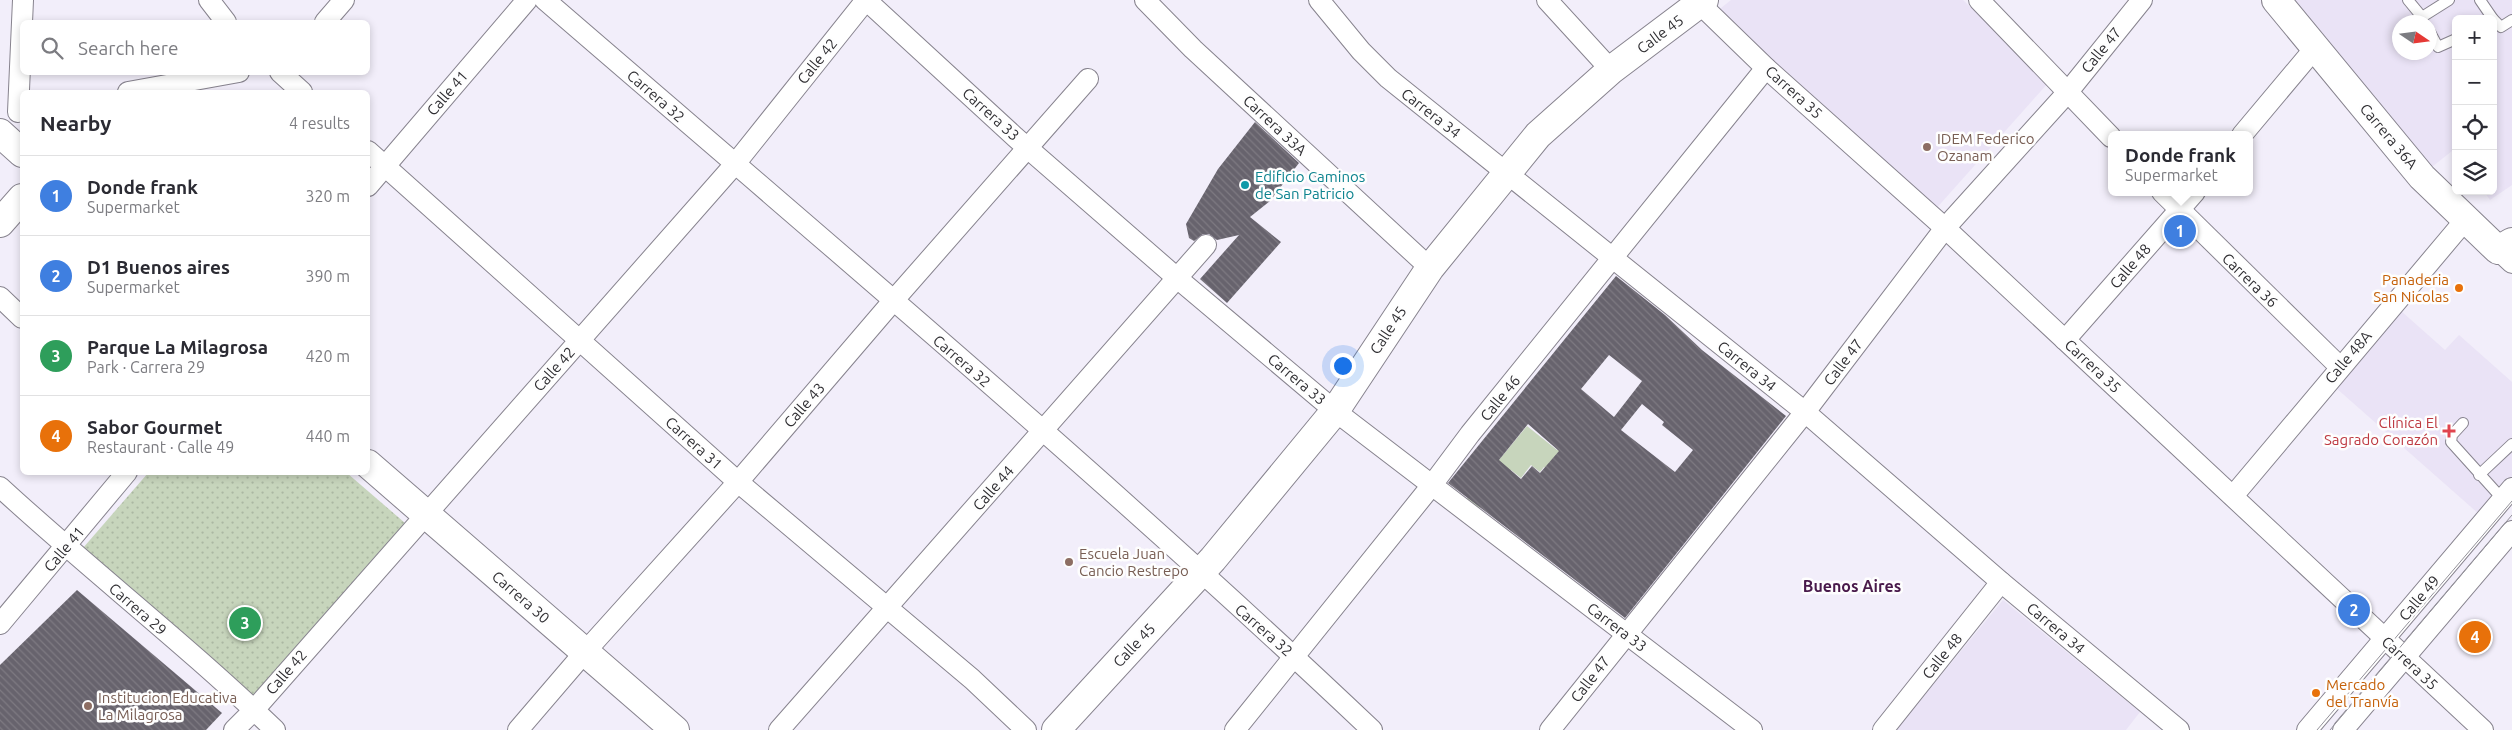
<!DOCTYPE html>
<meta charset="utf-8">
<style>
:root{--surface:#fff;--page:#f2f2f3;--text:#2b2b33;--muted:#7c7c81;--line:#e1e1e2;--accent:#0b8043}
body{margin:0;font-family:Ubuntu,sans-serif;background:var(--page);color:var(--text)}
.controls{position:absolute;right:15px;top:15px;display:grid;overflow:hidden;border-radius:8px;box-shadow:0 2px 8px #0003}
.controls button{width:45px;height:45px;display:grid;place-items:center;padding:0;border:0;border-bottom:1px solid var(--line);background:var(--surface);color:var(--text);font:25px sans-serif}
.compass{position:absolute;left:2392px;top:15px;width:45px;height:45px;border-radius:50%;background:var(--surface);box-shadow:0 2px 8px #0003;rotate:103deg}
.you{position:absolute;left:1342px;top:365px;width:18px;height:18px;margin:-12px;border:4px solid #fff;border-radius:50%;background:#1a73e8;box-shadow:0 0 0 8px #1a73e833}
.badge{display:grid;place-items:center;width:32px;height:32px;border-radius:50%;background:var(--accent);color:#fff;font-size:16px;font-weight:700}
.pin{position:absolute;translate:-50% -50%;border:2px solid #fff;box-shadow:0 1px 5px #0006}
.popup{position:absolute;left:2108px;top:131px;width:145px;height:65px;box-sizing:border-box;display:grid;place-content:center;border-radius:8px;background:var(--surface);filter:drop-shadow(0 1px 4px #0005);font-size:16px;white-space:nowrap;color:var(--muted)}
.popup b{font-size:19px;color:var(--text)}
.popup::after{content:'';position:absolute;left:50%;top:100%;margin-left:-10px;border:10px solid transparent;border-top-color:var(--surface)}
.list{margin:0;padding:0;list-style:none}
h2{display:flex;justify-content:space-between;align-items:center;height:65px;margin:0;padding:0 20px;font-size:21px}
h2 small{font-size:16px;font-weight:400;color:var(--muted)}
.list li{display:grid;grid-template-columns:32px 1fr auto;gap:15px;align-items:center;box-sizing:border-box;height:80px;padding:0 20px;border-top:1px solid var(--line)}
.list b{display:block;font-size:19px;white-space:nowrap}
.list p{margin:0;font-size:16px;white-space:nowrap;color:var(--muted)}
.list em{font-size:16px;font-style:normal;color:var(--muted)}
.icon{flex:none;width:28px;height:28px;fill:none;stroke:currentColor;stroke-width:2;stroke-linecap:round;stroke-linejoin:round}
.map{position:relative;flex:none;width:2512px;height:730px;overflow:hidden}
.search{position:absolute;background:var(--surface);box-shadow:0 2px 8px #0003;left:20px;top:20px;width:350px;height:55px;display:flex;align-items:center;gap:12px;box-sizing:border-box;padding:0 18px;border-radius:8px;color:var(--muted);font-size:19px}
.panel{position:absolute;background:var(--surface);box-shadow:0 2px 8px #0003;left:20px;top:90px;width:350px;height:385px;border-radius:8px}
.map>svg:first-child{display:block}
</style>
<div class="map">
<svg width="2512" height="730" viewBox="0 0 2512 730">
<defs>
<pattern id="park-dots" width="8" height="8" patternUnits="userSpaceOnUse" patternTransform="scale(1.25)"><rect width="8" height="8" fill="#c7d5bc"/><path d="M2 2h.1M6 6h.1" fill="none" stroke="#abb7a2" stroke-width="1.8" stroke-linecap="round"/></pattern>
<pattern id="building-back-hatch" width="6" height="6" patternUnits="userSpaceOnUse" patternTransform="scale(1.25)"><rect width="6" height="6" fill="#67636d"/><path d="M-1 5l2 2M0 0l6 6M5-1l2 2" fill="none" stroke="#7e7a82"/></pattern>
</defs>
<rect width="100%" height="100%" fill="#f2eefa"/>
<g fill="#eae3f6" fill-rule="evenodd">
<polygon points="1731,0 1963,0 2049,82 1934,211 1716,12"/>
<path d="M2286,0H2512V185L2490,200L2484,191H2493V19H2456V155L2452,151L2428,170ZM2400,22H2430V52H2400Z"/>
<polygon points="2401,311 2445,350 2459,335 2512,382 2512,476 2479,514 2335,387"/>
<polygon points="2003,600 2140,712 2126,730 1896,730"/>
</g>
<polygon fill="#c7d5bc" points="1527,426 1557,450 1565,441 1560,480 1544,467 1540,472 1531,465 1521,478 1511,470 1477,511 1465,501"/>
<polygon fill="url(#park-dots)" points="148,473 347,473 405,523 256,698 83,548"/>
<g fill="url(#building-back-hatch)" fill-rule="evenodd">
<polygon points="1255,122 1299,163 1270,201 1250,217 1281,242 1227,303 1200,279 1239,235 1217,240 1209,234 1203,234 1194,241 1189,238 1186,224 1218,169"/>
<path d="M1616,276L1665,315L1702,350L1786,416L1625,618L1448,483ZM1609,355L1642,381L1614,417L1581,389ZM1642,404L1664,422L1662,425L1693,450L1675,472L1621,430ZM1528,424L1559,451L1540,473L1532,466L1521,479L1499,460Z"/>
<polygon points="77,590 222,713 206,730 0,730 0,665"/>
</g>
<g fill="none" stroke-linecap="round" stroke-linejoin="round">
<g stroke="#87838e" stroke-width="12">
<g id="lane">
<polyline points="2408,0 2422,17 2449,0"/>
<polyline points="2480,0 2493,19"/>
<polyline points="2493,19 2501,27 2512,20"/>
<polyline points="2430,32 2438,47 2456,39"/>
<polyline points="2463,423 2452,435 2451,442 2497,493"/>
<polyline points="2479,475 2512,444"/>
</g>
</g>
<g stroke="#87838e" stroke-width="22">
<g id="street">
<polyline points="209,0 226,22"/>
<path d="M545,0C823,240 1105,477 1372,730"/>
<polyline points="866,0 1015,137 1177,278 1335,411 1752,730"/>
<polyline points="1145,0 1193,49 1430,268"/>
<polyline points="1319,0 1361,51 1388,78 1805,412 2001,582 2179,730"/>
<polyline points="1547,0 1611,70"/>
<polyline points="1979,0 2111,137"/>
<polyline points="1700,4 1766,68 1945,228 2483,730"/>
<polyline points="325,22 344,0"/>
<polyline points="280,72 302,92"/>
<polyline points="128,92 239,72"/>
<polyline points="18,112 23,0"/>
<polyline points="2242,135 2315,48"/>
<polyline points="368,151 738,482 972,679 1026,730"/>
<polyline points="368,186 527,0"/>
<polyline points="2162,192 2340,367"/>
<polyline points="2498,250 2512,263"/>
<polyline points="0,297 22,318"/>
<polyline points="2065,340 2195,192"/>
<path d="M0,487C90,570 187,645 275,730"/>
<polyline points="2233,496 2466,219"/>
<polyline points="0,624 127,472"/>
<polyline points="234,730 254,710 735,164 866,0"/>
<polyline points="518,730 584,653 738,482 893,301 1088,79"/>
<polyline points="779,730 1206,245"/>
<polyline points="1235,730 1432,485 1470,434 1766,68"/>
<polyline points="1550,730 1805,412 1945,228 2067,93 2142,0"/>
<polyline points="1883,730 2001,582"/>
<polyline points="2307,730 2512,488"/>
<polyline points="2343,730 2512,531"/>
</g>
</g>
<g stroke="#87838e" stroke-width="30">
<g id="secondary">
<polyline points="2276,0 2422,177 2498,250 2512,242"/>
<polyline points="0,133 22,153"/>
<polyline points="0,223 22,198"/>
<polyline points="368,464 675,730"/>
<polyline points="1056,730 1213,559 1335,411 1430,268 1538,135 1611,70 1704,0"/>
</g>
</g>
<use href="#lane" stroke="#fff" stroke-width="10"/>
<use href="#street" stroke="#fff" stroke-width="20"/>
<use href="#secondary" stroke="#fff" stroke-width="28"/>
<g stroke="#94929a" stroke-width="1">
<polyline points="2317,730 2512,501"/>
<polyline points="2330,730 2512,515"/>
</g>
</g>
<g fill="#8d6e63" stroke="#fefefe" stroke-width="2">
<circle cx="1927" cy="147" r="5"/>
<circle cx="1069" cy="562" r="5"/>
<circle cx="88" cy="706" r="5"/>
</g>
<circle fill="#0f9aa8" stroke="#fefefe" stroke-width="2" cx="1245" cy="185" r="5"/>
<g fill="#e8710a" stroke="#fefefe" stroke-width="2">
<circle cx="2459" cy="288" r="5"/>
<circle cx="2316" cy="693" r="5"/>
</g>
<path fill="#e0444e" stroke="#fefefe" stroke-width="2" d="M2446.5 423.5h5v5h5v5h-5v5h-5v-5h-5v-5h5z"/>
<g text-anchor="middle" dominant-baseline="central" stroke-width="5" stroke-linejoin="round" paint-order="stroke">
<g font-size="15" fill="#2f2e32" stroke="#fefefe">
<text transform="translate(1660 34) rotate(-37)">Calle 45</text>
<text transform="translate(2101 50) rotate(-51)">Calle 47</text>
<text transform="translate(817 61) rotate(-51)">Calle 42</text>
<text transform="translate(1794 92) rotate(42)">Carrera 35</text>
<text transform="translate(447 93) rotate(-49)">Calle 41</text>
<text transform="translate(656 96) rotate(41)">Carrera 32</text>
<text transform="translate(1431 113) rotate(38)">Carrera 34</text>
<text transform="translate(991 114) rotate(42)">Carrera 33</text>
<text transform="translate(1275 125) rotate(43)">Carrera 33A</text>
<text transform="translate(2389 136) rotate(50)">Carrera 36A</text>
<text transform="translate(2130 266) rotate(-49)">Calle 48</text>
<text transform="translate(2250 280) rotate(44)">Carrera 36</text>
<text transform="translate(1388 330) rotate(-57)">Calle 45</text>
<text transform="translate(2348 357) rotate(-50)">Calle 48A</text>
<text transform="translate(962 361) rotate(41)">Carrera 32</text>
<text transform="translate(1843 362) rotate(-53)">Calle 47</text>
<text transform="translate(1747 366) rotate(39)">Carrera 34</text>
<text transform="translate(2093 366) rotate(43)">Carrera 35</text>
<text transform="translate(554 369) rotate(-48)">Calle 42</text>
<text transform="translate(1297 379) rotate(40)">Carrera 33</text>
<text transform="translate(1500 398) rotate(-51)">Calle 46</text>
<text transform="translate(804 405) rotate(-49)">Calle 43</text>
<text transform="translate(694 443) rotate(42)">Carrera 31</text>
<text transform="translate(993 488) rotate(-49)">Calle 44</text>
<text transform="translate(64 549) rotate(-50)">Calle 41</text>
<text transform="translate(521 597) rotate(41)">Carrera 30</text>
<text transform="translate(2419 598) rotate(-50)">Calle 49</text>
<text transform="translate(138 609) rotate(41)">Carrera 29</text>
<text transform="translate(1617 627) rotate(37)">Carrera 33</text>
<text transform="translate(2056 628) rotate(40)">Carrera 34</text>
<text transform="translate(1264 630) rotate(41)">Carrera 32</text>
<text transform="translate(1134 645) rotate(-47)">Calle 45</text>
<text transform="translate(1942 656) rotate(-51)">Calle 48</text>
<text transform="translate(2410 663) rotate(43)">Carrera 35</text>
<text transform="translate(286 672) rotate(-49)">Calle 42</text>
<text transform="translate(1590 679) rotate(-52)">Calle 47</text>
</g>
<g font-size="15" fill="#785e54" stroke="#fefefe" text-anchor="start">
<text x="1937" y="138">IDEM Federico<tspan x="1937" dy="17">Ozanam</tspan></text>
<text x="1079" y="553">Escuela Juan<tspan x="1079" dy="17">Cancio Restrepo</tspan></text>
<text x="98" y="697">Institucion Educativa<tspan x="98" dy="17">La Milagrosa</tspan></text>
</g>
<g font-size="15" fill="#0d838f" stroke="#fefefe" text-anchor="start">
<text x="1255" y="176">Edificio Caminos<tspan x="1255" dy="17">de San Patricio</tspan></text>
</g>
<g font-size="15" fill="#c56008" stroke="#fefefe" text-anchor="end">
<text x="2449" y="279">Panaderia<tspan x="2449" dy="17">San Nicolas</tspan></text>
<text x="2326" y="684" text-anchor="start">Mercado<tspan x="2326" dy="17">del Tranvía</tspan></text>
</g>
<g font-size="15" fill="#be3a42" stroke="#fefefe" text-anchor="end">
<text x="2438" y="422">Clínica El<tspan x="2438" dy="17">Sagrado Corazón</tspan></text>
</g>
<g font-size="16" font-weight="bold" fill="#491a4b" stroke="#fefefe">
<text x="1852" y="586">Buenos Aires</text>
</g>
</g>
</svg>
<div class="controls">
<button>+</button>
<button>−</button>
<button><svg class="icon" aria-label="locate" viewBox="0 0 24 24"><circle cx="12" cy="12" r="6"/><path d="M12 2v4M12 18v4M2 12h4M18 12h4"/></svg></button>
<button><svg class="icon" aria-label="layers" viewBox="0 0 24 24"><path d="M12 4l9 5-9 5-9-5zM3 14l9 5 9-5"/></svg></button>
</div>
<svg class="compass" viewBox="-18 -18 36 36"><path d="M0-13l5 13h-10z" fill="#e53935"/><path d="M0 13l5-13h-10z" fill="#7c7c81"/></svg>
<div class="you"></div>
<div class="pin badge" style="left:2180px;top:231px;background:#3f7fe0">1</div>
<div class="popup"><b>Donde frank</b>Supermarket</div>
<div class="pin badge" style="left:2354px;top:610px;background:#3f7fe0">2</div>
<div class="pin badge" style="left:245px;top:623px;background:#2e9e5b">3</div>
<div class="pin badge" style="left:2475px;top:637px;background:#e8710a">4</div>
<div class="search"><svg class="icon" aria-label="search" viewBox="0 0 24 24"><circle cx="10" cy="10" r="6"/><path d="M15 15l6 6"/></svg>Search here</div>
<section class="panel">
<h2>Nearby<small>4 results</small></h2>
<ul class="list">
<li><span class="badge" style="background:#3f7fe0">1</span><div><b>Donde frank</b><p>Supermarket</p></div><em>320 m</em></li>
<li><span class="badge" style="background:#3f7fe0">2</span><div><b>D1 Buenos aires</b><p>Supermarket</p></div><em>390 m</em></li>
<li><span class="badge" style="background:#2e9e5b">3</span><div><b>Parque La Milagrosa</b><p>Park · Carrera 29</p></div><em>420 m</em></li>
<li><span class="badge" style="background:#e8710a">4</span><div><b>Sabor Gourmet</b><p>Restaurant · Calle 49</p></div><em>440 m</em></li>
</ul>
</section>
</div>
